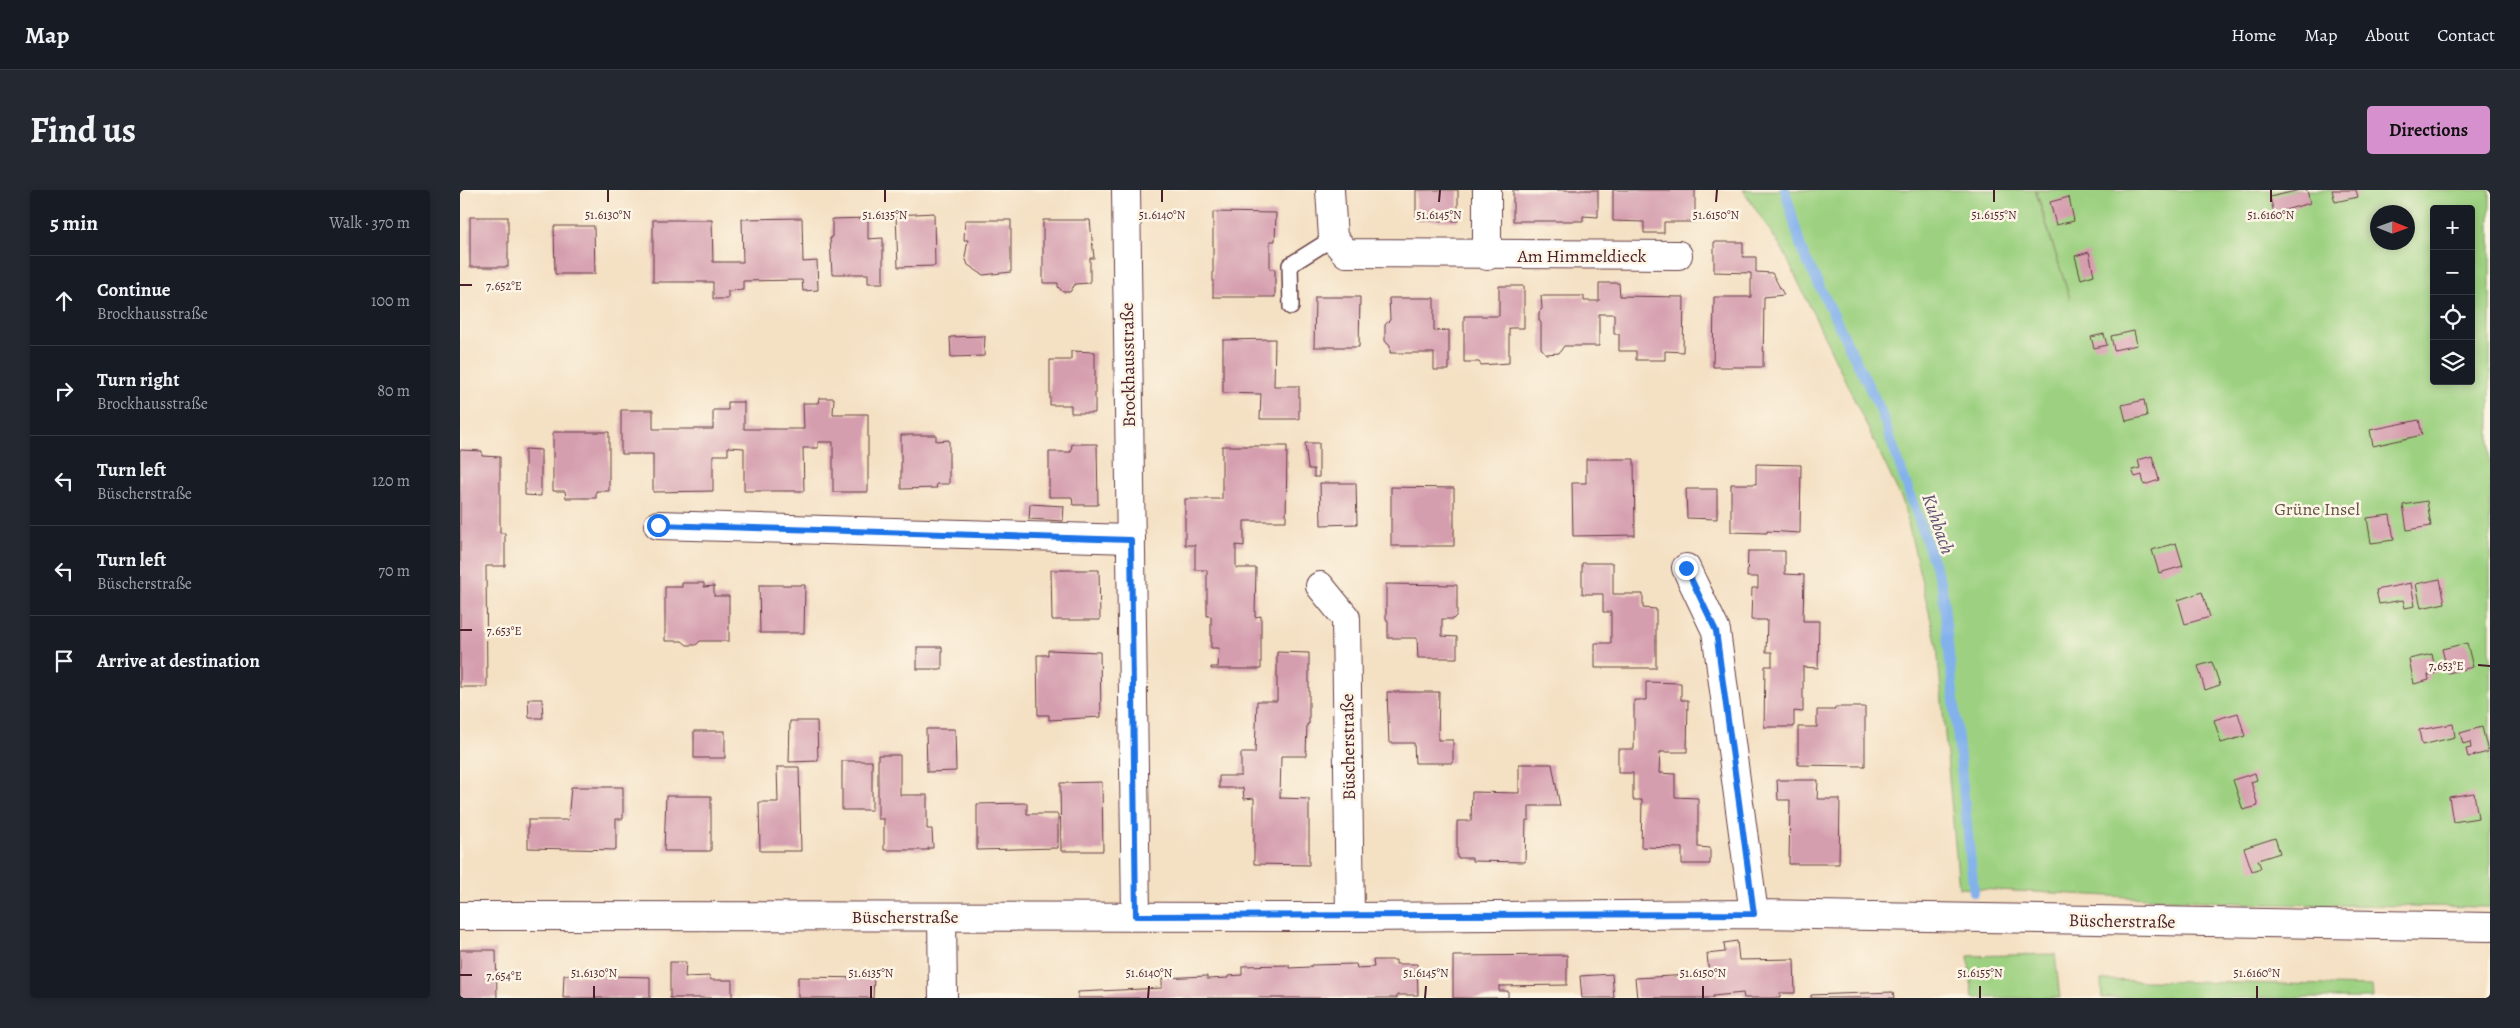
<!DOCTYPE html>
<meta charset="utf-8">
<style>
:root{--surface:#171b24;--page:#242831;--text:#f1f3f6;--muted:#9ea1a6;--line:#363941;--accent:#d690ce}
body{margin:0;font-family:Alegreya,serif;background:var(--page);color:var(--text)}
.controls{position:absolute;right:15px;top:15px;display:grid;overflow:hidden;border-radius:5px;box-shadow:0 2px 8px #0003}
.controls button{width:45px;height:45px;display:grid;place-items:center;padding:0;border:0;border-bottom:1px solid var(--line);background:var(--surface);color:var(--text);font:25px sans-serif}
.compass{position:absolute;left:1910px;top:15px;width:45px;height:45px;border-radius:50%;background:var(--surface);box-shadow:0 2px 8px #0003;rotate:91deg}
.stop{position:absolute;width:15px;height:15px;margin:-11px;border:4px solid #1a73e8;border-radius:50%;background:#fff}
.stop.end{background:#1a73e8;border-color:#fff;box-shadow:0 1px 5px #0008}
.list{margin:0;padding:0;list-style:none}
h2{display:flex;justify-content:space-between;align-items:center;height:65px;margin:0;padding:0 20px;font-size:21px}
h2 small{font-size:16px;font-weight:400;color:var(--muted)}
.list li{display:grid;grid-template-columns:32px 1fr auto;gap:15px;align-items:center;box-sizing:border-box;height:90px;padding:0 20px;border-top:1px solid var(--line)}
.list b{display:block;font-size:19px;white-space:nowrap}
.list p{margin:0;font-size:16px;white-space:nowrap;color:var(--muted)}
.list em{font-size:16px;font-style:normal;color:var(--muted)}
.icon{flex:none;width:28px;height:28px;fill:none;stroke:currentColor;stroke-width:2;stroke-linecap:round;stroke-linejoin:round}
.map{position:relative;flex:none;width:2030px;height:808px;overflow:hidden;border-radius:5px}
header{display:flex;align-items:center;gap:30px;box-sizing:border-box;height:70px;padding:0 25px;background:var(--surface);border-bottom:1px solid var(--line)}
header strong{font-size:24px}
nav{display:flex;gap:28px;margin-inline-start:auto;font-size:18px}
.intro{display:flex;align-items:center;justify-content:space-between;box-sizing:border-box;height:120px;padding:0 30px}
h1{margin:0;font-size:35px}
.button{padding:12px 22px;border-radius:5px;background:var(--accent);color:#111;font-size:18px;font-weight:700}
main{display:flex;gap:30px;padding:0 30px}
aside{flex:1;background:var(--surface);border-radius:5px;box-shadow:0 2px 8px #0003}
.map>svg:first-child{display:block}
</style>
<header>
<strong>Map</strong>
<nav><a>Home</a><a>Map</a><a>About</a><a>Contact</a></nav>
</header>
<div class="intro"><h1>Find us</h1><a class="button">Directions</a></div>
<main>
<aside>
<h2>5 min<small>Walk · 370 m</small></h2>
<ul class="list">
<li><svg class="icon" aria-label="ahead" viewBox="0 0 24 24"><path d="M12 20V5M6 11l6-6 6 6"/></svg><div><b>Continue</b><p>Brockhausstraße</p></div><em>100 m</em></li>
<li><svg class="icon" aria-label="right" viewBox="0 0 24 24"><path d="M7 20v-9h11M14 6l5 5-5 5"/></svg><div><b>Turn right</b><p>Brockhausstraße</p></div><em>80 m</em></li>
<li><svg class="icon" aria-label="left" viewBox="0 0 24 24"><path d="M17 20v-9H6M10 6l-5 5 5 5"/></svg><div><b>Turn left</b><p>Büscherstraße</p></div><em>120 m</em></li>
<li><svg class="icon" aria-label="left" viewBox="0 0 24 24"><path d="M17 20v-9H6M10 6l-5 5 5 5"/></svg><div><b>Turn left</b><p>Büscherstraße</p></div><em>70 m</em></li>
<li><svg class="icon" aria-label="arrive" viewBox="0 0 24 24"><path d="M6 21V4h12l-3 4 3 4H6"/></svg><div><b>Arrive at destination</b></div></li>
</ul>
</aside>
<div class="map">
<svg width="2030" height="808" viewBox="0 0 2030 808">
<rect width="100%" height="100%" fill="#fcf5e5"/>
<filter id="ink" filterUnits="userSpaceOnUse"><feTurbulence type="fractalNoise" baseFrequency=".02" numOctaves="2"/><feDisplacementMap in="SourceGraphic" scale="10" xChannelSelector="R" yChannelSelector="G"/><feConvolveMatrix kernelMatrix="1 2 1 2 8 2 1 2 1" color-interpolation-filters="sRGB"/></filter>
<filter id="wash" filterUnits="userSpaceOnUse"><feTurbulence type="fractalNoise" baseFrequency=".0096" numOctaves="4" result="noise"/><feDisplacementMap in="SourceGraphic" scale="20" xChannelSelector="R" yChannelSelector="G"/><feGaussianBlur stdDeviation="1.12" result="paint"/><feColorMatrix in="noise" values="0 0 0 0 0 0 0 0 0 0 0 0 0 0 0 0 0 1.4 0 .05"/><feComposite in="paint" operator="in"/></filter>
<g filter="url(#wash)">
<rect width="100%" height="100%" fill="#f4e0c3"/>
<g fill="#9dd181" stroke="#747856" fill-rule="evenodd">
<path d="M1283,0H1575L1610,109L1576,0H2030V717L1800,714L1499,698L1477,456L1443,312L1324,62ZM1974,19H2011V191H1974ZM1918,22H1948V52H1918Z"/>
<polygon points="1595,764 1600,808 1513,808 1508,766"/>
<polygon points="1641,790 1912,796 1913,808 1642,808"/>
</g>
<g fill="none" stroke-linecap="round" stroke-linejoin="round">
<polyline stroke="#82b1ec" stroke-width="10" points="1325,0 1342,61 1420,219 1482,396 1514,702"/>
</g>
<g id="blocks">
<g fill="#d59eaf">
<polygon points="956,0 998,0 998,31 956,30"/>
<polygon points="1053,0 1138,0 1138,27 1123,26 1123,31 1053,31"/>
<polygon points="1153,0 1235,0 1235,32 1204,32 1204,43 1184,43 1184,32 1153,31"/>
<polygon points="1840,0 1847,0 1850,13 1814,23 1810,7"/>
<polygon points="1872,0 1896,0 1898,7 1875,12"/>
<polygon points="1609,7 1614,31 1596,35 1590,12"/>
<polygon points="753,22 816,23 815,51 810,51 810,79 815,79 815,107 753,107"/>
<polygon points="474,23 475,76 438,77 436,25"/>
<rect x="10" y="27" width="38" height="50"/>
<polygon points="342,28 343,72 357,71 358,100 343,101 342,90 283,91 283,100 268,101 268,109 253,109 253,92 193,92 193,30 252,30 253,72 283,72 282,29"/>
<polygon points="408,28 408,49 423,48 423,93 408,93 408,84 372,84 370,48 372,48 372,29"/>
<polygon points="505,30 551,30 551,82 523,85 508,75 505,67 508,50 504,50"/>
<polygon points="583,30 630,30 634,68 630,68 630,93 615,94 610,102 603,102 598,97 598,93 583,93"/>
<polygon points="94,36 134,36 135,84 95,84"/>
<polygon points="1254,52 1283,52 1283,67 1296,67 1296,82 1312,83 1324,105 1304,107 1303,177 1253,177 1254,107 1291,107 1291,83 1254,82"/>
<polygon points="1629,62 1634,85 1621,89 1615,66"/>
<polygon points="1139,93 1159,93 1160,106 1224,107 1223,162 1205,161 1205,170 1176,170 1176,161 1159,161 1159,144 1154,144 1154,124 1139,124 1139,156 1104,156 1099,163 1086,164 1081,158 1081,133 1079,130 1079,122 1082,119 1081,106 1124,106 1124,111 1139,111"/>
<polygon points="1039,96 1064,96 1064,138 1049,138 1049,173 1021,175 1019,172 1004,172 1004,126 1039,126"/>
<polygon points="855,107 900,107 899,157 854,157"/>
<polygon points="929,108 974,108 974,141 989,140 989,180 974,180 974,163 930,163 930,156 925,151 925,135 930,130"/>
<polygon points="1674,141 1677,155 1654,160 1651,146"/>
<polygon points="1644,144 1647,155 1634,158 1631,147"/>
<polygon points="525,146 524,166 491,167 490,147"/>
<polygon points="815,149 814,196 839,196 839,229 800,229 801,204 763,203 763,150"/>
<polygon points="611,161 635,162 635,223 611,223 611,215 590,215 590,170 611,170"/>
<polygon points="359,208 374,208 373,224 408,224 408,302 373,302 373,252 358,252 358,258 343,258 344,301 284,301 284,258 268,257 268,265 253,265 253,301 193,302 193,264 161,264 161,220 193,220 193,239 253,239 253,220 268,220 268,212 284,212 284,239 344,239 343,213 358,213"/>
<polygon points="1684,210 1687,226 1666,231 1662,215"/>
<polygon points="1959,230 1962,245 1913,256 1910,240"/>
<polygon points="93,242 149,242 149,301 136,301 136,308 106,308 105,301 93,301"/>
<polygon points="441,245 476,245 476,251 489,250 489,294 476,294 477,298 441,299"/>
<polygon points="845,253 859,253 859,287 854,287 854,279 848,279"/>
<polygon points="612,254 637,254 638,315 613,315 612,307 589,307 589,262 611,262"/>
<polygon points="762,256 827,256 826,331 784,331 784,356 776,355 776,378 796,378 795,427 801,426 801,479 751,479 751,477 758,477 759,458 751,458 751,426 747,426 747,380 735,380 735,355 725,355 725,309 762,309"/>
<polygon points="65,259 81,260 81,306 65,305"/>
<polygon points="0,260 22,261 22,266 40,267 40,343 45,343 45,376 26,376 27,497 0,497"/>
<polygon points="1692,266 1699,290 1684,295 1682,285 1675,287 1672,280 1680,278 1678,270"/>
<polygon points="1126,269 1174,269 1175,345 1113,346 1112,293 1126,293"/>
<polygon points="1296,274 1341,275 1340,343 1307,341 1307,343 1271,342 1271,294 1296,294"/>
<polygon points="860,293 896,293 897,334 861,335"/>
<polygon points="931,297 994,298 994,356 931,356"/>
<polygon points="1226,299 1257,299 1257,329 1227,328"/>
<polygon points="1967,311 1971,336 1947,340 1943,315"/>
<polygon points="570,314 604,316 603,331 569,329"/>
<polygon points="1930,325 1934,350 1911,353 1907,328"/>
<polygon points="1716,353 1723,376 1699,383 1692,360"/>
<polygon points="1288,361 1325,361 1325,384 1344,385 1343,431 1359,431 1358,478 1343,477 1343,522 1334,521 1334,537 1304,537 1305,476 1312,476 1312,462 1306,462 1307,430 1291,430 1292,398 1298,398 1298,387 1287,387"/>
<polygon points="1122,373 1153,373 1153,404 1183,404 1183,418 1196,419 1196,478 1135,478 1135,453 1151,453 1151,422 1143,422 1143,404 1122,404"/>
<polygon points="591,380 639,380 640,430 592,430"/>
<polygon points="1980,389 1985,413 1961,418 1956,394"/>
<polygon points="222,393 244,393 244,397 254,396 254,406 269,406 269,451 240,451 236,455 227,455 222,451 205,451 205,397 222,397"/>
<polygon points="1951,393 1955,416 1945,418 1943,410 1919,414 1916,400"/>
<polygon points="926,394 997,395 997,425 993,429 982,429 982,446 997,447 997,468 958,468 957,448 928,448 928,430 926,430"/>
<polygon points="299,395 345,395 344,443 300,443"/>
<polygon points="1742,402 1750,427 1725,434 1718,410"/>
<polygon points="2007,453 2013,477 1988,483 1982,459"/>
<rect x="457" y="457" width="25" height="22"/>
<polygon points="588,460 640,462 641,527 589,530 589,525 578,525 577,465 588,465"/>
<polygon points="817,462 849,463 849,534 847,534 846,566 821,566 820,608 849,609 849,675 794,674 794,608 784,609 783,598 759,598 759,586 781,586 781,563 795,563 797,511 817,511"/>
<polygon points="1972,464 1976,483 1968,485 1969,490 1954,494 1949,469"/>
<polygon points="1752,472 1760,495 1745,500 1738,476"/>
<polygon points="1186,492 1221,493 1221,510 1228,510 1227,562 1200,562 1199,583 1215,584 1215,607 1238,608 1238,657 1250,658 1250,674 1222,674 1222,658 1181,657 1182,610 1173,610 1173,583 1158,583 1158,559 1174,559 1174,510 1186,510"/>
<polygon points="927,502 979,502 978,550 993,550 993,573 955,573 954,553 929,553"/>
<polygon points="68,509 82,509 83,528 69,528"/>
<polygon points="1375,517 1405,517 1405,576 1338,575 1338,537 1357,537 1357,520 1375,520"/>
<polygon points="1778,523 1785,546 1761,553 1754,530"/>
<polygon points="330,531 357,531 358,571 329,572"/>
<polygon points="1993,534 1995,547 1962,555 1959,540"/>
<polygon points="2022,537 2028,562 2008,567 2006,559 2011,558 2010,552 2003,554 2000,543"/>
<polygon points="466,539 495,539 496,581 467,582"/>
<rect x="234" y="541" width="31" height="27"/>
<polygon points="418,565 440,565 440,605 467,605 467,639 472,639 473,658 468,658 468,660 424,660 424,629 418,629"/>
<rect x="382" y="571" width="30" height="49"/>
<polygon points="1059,574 1092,574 1100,616 1069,616 1069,630 1066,630 1065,672 1012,671 1012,668 997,668 997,631 1011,631 1012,602 1059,603"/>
<polygon points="317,577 339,577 341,661 300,661 299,612 318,612"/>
<polygon points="1795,583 1797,590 1791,592 1798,616 1783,620 1773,590"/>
<polygon points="1317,590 1358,590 1357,609 1380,609 1379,674 1329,674 1330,610 1318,610"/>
<polygon points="642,592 643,661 601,661 600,593"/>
<polygon points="111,597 163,597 163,629 156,629 156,660 68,658 68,630 108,630"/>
<polygon points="2014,603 2018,628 1993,632 1989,607"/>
<polygon points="206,606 251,606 251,661 204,661"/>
<polygon points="567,613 567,624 598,624 598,658 517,660 517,614"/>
<polygon points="1815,648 1820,663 1798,670 1801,678 1792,681 1784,658"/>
<polygon points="1277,751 1279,770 1334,769 1335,803 1320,803 1320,808 1284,808 1283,803 1253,806 1253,808 1177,808 1175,788 1249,784 1247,764 1265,762 1264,753"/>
<polygon points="0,760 36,760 37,808 0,808"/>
<polygon points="1107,765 1107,795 1039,796 1039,801 1048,801 1048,808 993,808 993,766"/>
<polygon points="913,770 936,770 936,774 957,774 958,805 937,805 937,808 618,808 618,802 702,798 702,788 747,786 747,789 768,788 768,786 782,785 782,776 829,775 829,778 851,777 851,775 896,774 897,778 914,777"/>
<polygon points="210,772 226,772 225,787 250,786 251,790 272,790 272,808 210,808"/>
<polygon points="1152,784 1154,808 1122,808 1120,786"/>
<polygon points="104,785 190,787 190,808 103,808"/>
<polygon points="338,787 414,788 413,808 338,808"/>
<polygon points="1433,802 1434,808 1351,808 1351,805"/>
</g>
</g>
</g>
<g filter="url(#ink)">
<use href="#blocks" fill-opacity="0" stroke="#643c42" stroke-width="1"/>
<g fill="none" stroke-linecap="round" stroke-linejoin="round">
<g stroke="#643c42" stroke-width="18">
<polyline id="lane" points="831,117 830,75 873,48"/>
</g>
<g stroke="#643c42" stroke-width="30">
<g id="street">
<polyline points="666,0 676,726"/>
<polyline points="870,0 873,48 886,63 1218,65"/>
<polyline points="1027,66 1027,0"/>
<polyline points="198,335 671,349"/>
<polyline points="1226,378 1256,441 1294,724"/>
<polyline points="860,396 886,428 890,727"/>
<polyline points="0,726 890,727 1294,724 2030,737"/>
<polyline points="482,727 483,808"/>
</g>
</g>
<use href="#lane" stroke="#fff" stroke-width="15"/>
<use href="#street" stroke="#fff" stroke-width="28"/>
</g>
</g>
<g fill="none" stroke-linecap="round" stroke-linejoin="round" filter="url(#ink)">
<polyline stroke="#1a73e8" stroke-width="6" points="198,335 671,350 676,726 1294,724 1256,441 1226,378"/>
</g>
<path fill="none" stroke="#4a1f2b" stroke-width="2" d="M148,12V0M425,12V0M702,12V0M979,12L980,0M1256,12L1257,0M1534,12V0M1811,12V0M0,95H12M0,440H12M2018,475L2030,476M0,785H12M134,808V796M411,808V796M688,808L689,796M965,808L966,796M1243,808V796M1520,808V796M1797,808V796"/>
<g text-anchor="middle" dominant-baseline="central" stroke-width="5" stroke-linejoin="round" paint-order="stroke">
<g font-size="18" fill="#4a1f2b" stroke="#fcf5e5">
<text x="1122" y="66">Am Himmeldieck</text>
<text transform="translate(668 175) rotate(-91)">Brockhausstraße</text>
<text transform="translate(888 557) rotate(-91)">Büscherstraße</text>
<text x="445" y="727">Büscherstraße</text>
<text transform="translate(1662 731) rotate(1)">Büscherstraße</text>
</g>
<g font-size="18" fill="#635445" stroke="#fcf5e5">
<text x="1857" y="319">Grüne Insel</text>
</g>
<g font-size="19" font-style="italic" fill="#5e526f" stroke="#fcf5e5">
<text transform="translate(1478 334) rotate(71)">Kuhbach</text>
</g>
</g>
<g font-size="12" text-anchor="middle" fill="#4a1f2b" stroke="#fcf5e5" stroke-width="5" stroke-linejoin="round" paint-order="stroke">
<text x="148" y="29">51.6130°N</text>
<text x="425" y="29">51.6135°N</text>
<text x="702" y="29">51.6140°N</text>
<text x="979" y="29">51.6145°N</text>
<text x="1256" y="29">51.6150°N</text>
<text x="1534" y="29">51.6155°N</text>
<text x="1811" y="29">51.6160°N</text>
<text x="44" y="100">7.652°E</text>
<text x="44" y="445">7.653°E</text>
<text x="1986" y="480">7.653°E</text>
<text x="134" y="787">51.6130°N</text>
<text x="411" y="787">51.6135°N</text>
<text x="689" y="787">51.6140°N</text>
<text x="966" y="787">51.6145°N</text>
<text x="1243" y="787">51.6150°N</text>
<text x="1520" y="787">51.6155°N</text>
<text x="1797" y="787">51.6160°N</text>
<text x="44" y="790">7.654°E</text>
</g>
</svg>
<div class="controls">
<button>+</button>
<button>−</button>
<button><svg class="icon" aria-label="locate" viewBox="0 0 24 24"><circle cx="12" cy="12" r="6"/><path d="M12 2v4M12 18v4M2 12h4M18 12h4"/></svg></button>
<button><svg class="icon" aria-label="layers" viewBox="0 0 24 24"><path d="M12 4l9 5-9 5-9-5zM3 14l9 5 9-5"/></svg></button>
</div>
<svg class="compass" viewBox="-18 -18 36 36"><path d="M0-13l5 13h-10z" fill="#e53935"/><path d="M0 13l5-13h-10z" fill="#9ea1a6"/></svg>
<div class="stop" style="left:198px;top:335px"></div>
<div class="stop end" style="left:1226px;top:378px"></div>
</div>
</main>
